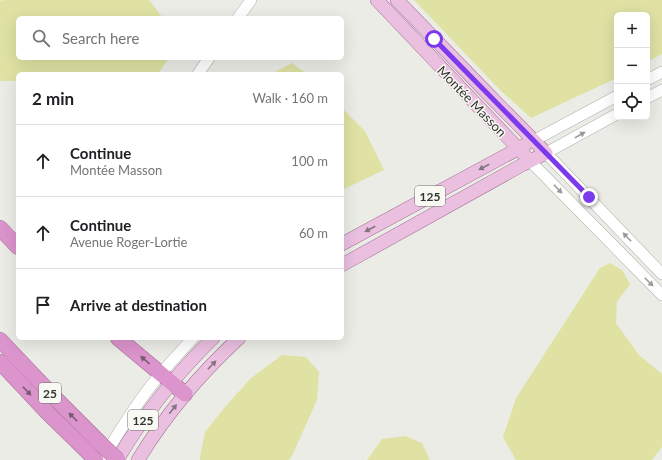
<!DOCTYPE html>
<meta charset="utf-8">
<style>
:root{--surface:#fff;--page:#f6f6f6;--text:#202124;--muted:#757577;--line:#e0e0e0}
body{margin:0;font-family:Lato,sans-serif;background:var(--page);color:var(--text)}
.controls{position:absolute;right:12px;top:12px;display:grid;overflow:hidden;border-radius:6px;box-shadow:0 4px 16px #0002}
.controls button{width:36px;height:36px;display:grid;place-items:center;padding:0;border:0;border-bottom:1px solid var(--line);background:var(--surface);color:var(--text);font:20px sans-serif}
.stop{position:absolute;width:12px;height:12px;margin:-9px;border:3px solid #7c3aed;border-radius:50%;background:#fff}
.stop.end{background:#7c3aed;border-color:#fff;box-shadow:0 1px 4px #0008}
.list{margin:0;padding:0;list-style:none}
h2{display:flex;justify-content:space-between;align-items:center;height:52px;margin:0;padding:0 16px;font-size:17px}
h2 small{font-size:13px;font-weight:400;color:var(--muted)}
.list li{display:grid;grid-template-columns:26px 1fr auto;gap:12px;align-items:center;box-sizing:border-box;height:72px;padding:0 16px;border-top:1px solid var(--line)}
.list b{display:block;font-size:15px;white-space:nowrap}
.list p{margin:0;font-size:13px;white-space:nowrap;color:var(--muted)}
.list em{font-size:13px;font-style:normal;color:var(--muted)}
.icon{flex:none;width:22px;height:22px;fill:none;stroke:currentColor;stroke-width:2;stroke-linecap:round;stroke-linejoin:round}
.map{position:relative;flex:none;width:662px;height:460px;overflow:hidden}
.search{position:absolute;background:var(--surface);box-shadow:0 4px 16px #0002;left:16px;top:16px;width:328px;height:44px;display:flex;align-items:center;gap:10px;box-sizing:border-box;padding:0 14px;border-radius:6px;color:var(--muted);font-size:15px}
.panel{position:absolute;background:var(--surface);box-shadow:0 4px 16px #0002;left:16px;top:72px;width:328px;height:268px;border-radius:6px}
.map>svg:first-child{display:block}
</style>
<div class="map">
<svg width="662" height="460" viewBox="0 0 662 460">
<rect width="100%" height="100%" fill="#ecece7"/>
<g fill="#dfe2a3">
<polygon points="4,0 149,0 163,18 18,18 18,58 169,58 158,74 18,74 18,81 0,81 0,1"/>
<polygon points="414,0 662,0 662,54 647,62 647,15 617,15 617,78 531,118 500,90"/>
<polygon points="292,63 307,74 271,74"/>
<polygon points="342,108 365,131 384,170 342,190"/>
<polygon points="610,263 623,271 630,284 617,302 616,323 639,355 662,374 662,447 652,460 516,460 503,437 516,398 600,268"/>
<polygon points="282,355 306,357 319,372 317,400 292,456 289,460 200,460 200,457 205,432 225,407 251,378"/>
<polygon points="405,436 422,443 430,460 367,460 382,439"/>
</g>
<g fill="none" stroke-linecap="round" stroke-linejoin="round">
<g stroke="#b1b1ad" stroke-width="12">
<g id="minor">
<polyline points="238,18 251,0"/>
<polyline points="198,74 209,58"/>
<polyline points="647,80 662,72"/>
<polyline points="647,98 662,90"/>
<polyline points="617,114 546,153 662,274"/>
<polyline points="533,141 617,96"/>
<polyline points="530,161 662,295"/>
<path d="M102,460C117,435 132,410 150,387C163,370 178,354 193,338"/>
</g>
</g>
<g stroke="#a17296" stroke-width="14">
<g id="major">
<polyline points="377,0 530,161"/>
<polyline points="342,244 525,145"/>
<polyline points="342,265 522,165 546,153 487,93 397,0"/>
<path d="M117,460C144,415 176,374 213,338"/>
<path d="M138,460C166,414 200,374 239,338"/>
</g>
</g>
<g stroke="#a17296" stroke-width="16">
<g id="highway">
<polyline points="0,228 18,247"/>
<polyline points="118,338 185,394"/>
<polyline points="0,340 57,400 101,444"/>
<polyline points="0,362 47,412 96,460"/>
</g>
</g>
<use href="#minor" stroke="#fff" stroke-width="11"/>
<use href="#major" stroke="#eabfe0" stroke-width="13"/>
<use href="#highway" stroke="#dc94cc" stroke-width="15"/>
<g stroke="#a17296" stroke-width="16" stroke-linecap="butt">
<polyline id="highway-bridge" points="101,444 118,460"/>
</g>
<use href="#highway-bridge" stroke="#dc94cc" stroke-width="15"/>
</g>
<defs><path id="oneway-solid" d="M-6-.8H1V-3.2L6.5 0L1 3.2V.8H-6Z"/></defs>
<g fill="#9a9a98">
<use href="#oneway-solid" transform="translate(580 135) rotate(-29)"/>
<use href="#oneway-solid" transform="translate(558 189) rotate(46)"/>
<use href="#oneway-solid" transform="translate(627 237) rotate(-134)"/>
<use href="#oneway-solid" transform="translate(649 282) rotate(45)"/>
</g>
<g fill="#867380">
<use href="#oneway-solid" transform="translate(484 167) rotate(152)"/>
<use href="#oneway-solid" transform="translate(370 229) rotate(152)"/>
<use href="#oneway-solid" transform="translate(212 365) rotate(-46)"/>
<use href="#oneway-solid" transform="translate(173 409) rotate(-52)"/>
</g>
<g fill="#775a70">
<use href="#oneway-solid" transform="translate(145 360) rotate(-140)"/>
<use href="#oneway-solid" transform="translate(27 391) rotate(46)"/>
<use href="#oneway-solid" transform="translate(73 417) rotate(-135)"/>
</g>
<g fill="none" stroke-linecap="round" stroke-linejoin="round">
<polyline stroke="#7c3aed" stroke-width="5" points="434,39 589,197"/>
</g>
<g text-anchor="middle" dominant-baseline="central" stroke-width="3" stroke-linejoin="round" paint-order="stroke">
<g fill="#f9f9f4" stroke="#6f6f6c" stroke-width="1">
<rect x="415" y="186" width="30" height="20" rx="3"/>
<rect x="39" y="383" width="22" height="20" rx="3"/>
<rect x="128" y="410" width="30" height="20" rx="3"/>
</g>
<g font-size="12" font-weight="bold" fill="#343432">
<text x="430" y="196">125</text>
<text x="50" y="393">25</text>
<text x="143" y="420">125</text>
</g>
<g font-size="13" fill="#343432" stroke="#f9f9f4">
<text transform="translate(472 101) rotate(46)">Montée Masson</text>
</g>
</g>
</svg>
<div class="controls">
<button>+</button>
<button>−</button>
<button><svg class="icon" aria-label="locate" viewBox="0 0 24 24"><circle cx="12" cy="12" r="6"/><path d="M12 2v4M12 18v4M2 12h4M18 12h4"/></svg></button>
</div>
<div class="stop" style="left:434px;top:39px"></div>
<div class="stop end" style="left:589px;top:197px"></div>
<div class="search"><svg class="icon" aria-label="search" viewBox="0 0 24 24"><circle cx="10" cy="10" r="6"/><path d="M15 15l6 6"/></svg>Search here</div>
<section class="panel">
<h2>2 min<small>Walk · 160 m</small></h2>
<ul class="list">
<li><svg class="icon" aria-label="ahead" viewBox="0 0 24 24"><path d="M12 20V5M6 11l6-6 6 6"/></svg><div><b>Continue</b><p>Montée Masson</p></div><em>100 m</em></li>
<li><svg class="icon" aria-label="ahead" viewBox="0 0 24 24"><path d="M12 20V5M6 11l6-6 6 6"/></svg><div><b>Continue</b><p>Avenue Roger-Lortie</p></div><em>60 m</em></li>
<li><svg class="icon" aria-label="arrive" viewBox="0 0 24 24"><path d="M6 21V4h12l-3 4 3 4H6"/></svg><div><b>Arrive at destination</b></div></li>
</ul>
</section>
</div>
